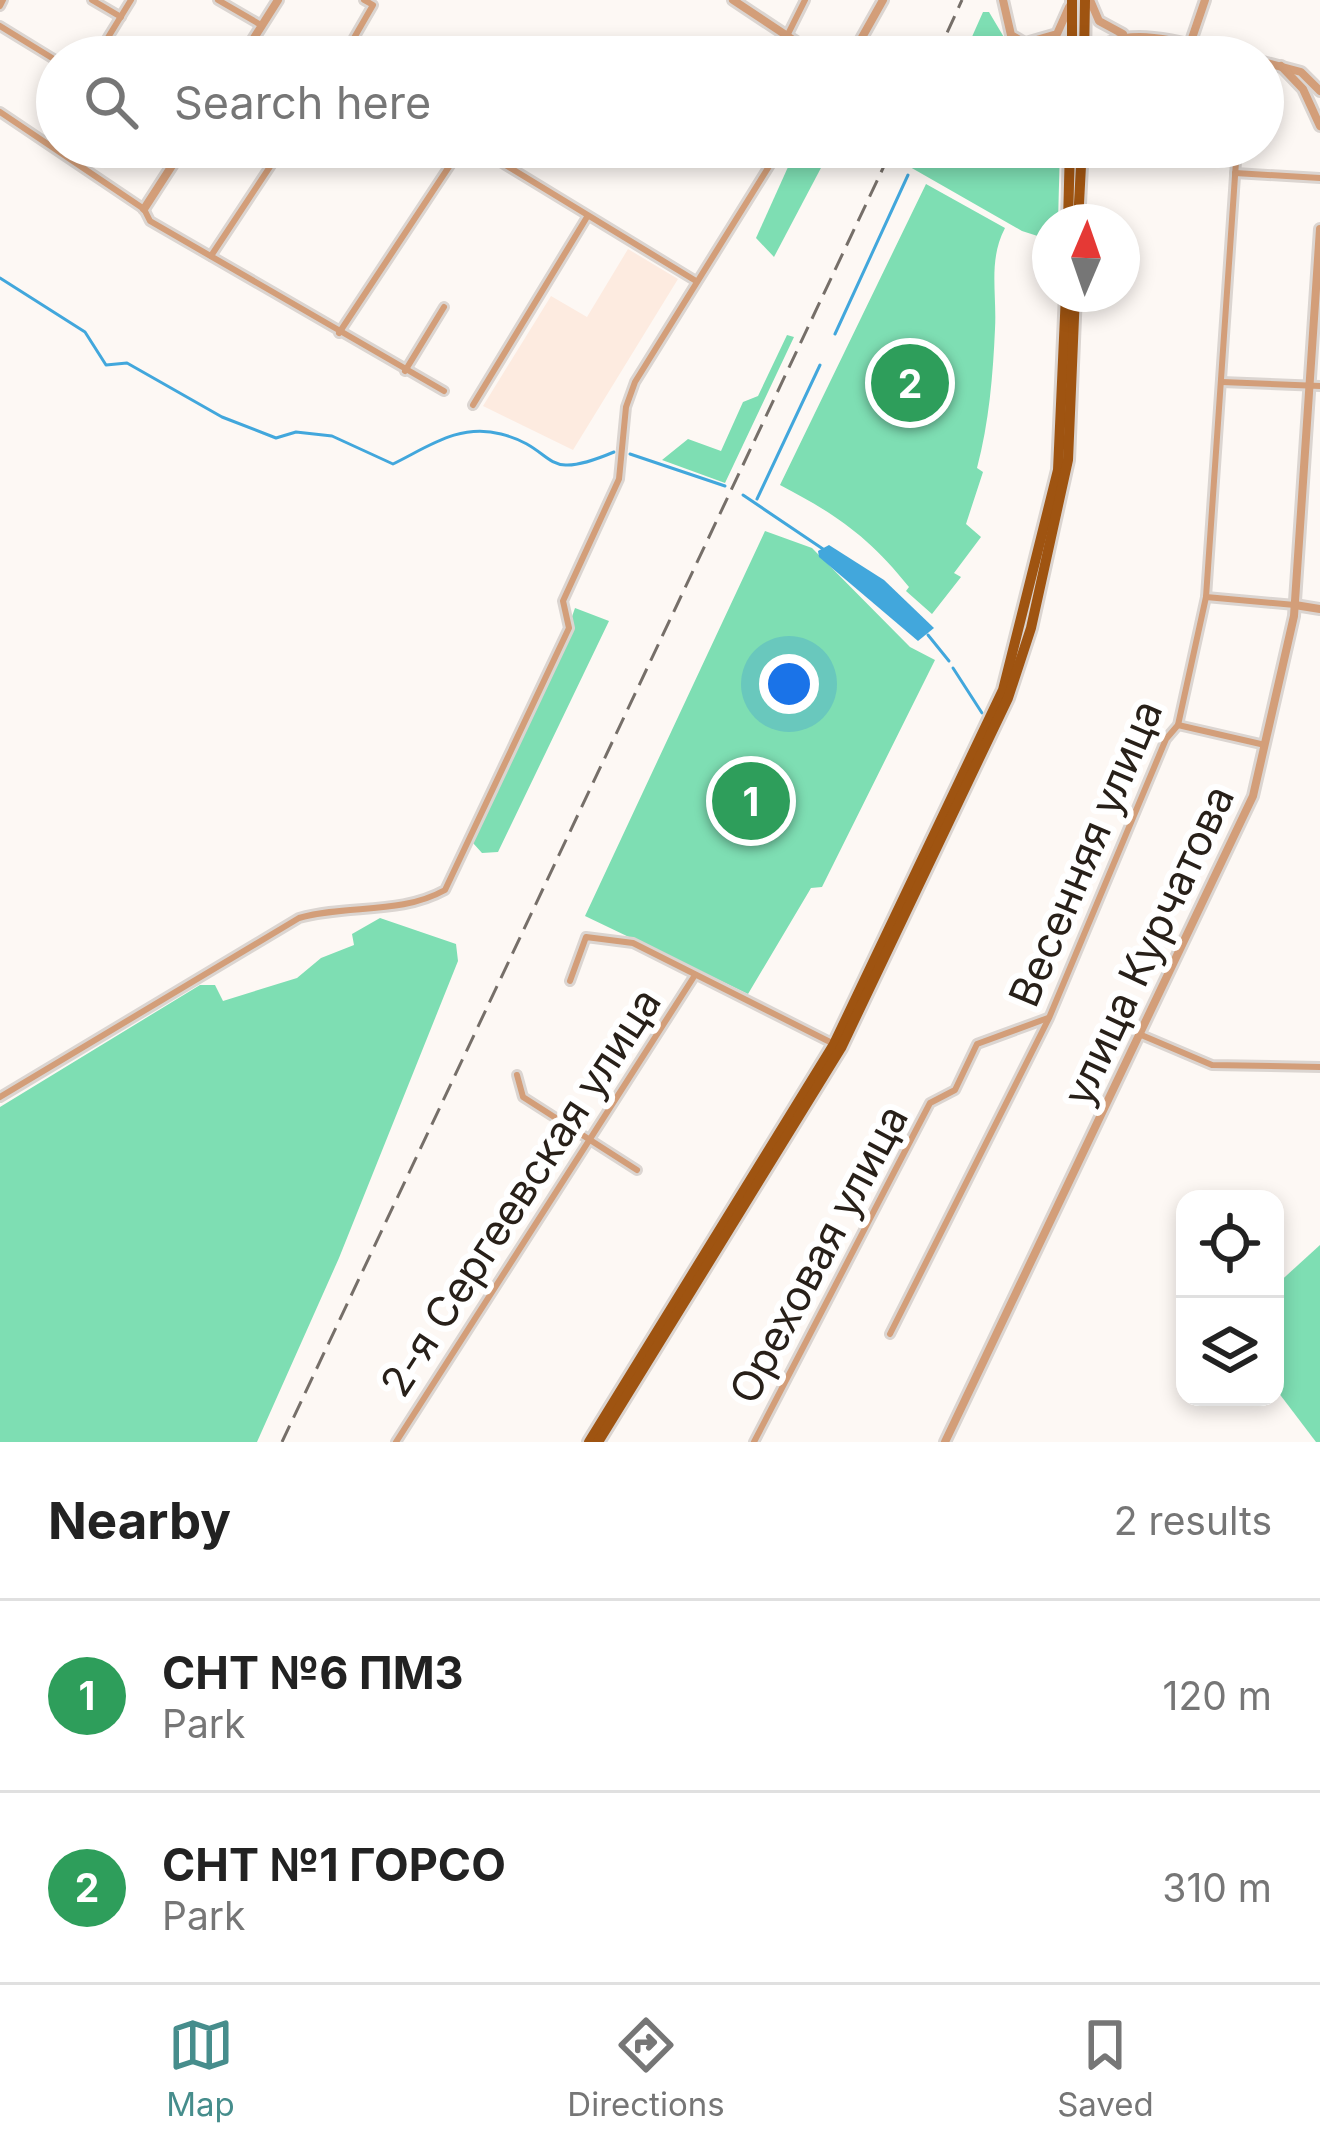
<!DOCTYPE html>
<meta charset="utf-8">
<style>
:root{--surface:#fff;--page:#f2f2f2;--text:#222;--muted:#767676;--line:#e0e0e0;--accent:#468d8c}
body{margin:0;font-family:Inter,sans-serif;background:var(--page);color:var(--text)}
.controls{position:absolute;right:36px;bottom:36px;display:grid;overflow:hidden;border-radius:24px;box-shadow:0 6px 18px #0003}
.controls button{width:108px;height:108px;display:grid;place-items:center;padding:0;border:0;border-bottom:3px solid var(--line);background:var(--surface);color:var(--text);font:60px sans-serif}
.compass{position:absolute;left:1032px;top:204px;width:108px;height:108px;border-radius:50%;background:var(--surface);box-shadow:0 6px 18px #0003;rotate:2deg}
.you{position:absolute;left:789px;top:684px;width:42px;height:42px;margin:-30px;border:9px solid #fff;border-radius:50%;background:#1a73e8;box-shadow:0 0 0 18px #1a73e833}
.badge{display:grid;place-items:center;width:78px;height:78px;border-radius:50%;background:var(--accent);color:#fff;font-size:39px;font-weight:700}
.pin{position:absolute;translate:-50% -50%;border:6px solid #fff;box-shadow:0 3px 12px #0006}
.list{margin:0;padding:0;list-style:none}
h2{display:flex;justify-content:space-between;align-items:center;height:156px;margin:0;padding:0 48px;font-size:51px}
h2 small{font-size:39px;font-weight:400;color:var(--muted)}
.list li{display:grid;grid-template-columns:78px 1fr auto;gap:36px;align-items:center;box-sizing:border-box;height:192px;padding:0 48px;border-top:3px solid var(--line)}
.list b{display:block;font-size:45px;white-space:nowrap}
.list p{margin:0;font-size:39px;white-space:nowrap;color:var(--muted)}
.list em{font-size:39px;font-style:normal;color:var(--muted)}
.icon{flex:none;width:66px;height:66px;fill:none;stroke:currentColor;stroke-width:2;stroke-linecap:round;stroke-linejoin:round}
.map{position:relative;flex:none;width:1320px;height:1442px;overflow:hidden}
.search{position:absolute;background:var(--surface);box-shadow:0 6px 18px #0003;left:36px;right:36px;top:36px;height:132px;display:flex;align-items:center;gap:30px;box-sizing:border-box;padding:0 42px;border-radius:66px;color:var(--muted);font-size:45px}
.sheet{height:540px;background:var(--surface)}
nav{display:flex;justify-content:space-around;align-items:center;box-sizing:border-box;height:168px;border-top:3px solid var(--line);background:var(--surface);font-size:33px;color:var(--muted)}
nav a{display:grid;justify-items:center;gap:6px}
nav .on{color:var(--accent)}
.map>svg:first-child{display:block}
</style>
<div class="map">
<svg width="1320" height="1442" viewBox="0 0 1320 1442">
<rect width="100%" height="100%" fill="#fdf8f4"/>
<polygon fill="#fdebe0" points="628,249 678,279 573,450 483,406 551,296 587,317"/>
<g fill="#7edeb3">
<polygon points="983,12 989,12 1005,39 1037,57 963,57"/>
<polygon points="797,147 832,147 774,257 756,238"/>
<polygon points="906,147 1060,147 1058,222 1050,222 1050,240 1022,231 903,163"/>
<path d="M926,184L1005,228C988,260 997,293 995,329C993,375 989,423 977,468L983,472L966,524L981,537L954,573L961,577L932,614L906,591L909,587C868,536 837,515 780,485Z"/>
<polygon points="787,335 794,337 725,483 662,460 688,439 721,451 743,402 758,396"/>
<polygon points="765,531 812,548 910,647 935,660 822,887 811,888 748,994 585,916"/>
<polygon points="575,608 609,621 498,852 482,853 473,843 551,677"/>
<polygon points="380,918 456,944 458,961 339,1258 257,1442 0,1442 0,1107 200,985 215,985 223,1001 297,978 321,958 354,945 352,934"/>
<polygon points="1320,1245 1320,1442 1316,1442 1275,1388 1275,1286"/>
</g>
<polygon fill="#42a7dc" points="829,545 884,580 934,628 918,641 819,557 818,551"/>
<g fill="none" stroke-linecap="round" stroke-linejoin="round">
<g stroke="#42a7dc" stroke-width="3">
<path d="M0,278L85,332L106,365L127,363L222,417L276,438L296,432L332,436L393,464C428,447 459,423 501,434C560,449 538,484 614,452"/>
<polyline points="835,334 908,175"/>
<polyline points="630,454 725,486"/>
<polyline points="743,495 823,549"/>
<polyline points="757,499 820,365"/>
<polyline points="928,635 949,661"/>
<polyline points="953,668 982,713"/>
</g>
<g stroke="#dbd5d1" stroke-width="12">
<g id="minor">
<polyline points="92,0 121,17"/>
<polyline points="218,0 261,25"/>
<polyline points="0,6 3,0"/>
<polyline points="0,26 57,61"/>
<polyline points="787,36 805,0"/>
<polyline points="96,57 131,0"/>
<polyline points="343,57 373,5 364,0"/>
<polyline points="0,112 144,209 150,221 444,391"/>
<polyline points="476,147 696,281"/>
<polyline points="1235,173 1320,178"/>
<polyline points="211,256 283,147"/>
<polyline points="339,333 462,147"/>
<polyline points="405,371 444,307"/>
<polyline points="1222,382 1320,386"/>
<polyline points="473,405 587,217"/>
<polyline points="1206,597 1295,605"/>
<polyline points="1178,725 1265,745"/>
<polyline points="570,981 586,937 633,943 834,1044"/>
<polyline points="1139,1034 1212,1065 1320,1067"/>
<polyline points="517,1075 523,1097 637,1170"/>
<path d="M0,1097L299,918C348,904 400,915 445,890L569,628L563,601L619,479L626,407L635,382L781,147"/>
<polyline points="890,1334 1049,1018 1166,739 1178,725 1206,597 1237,147"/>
<polyline points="396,1442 695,975"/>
<polyline points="754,1442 930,1103 955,1090 977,1044 1048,1018"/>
</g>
</g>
<g stroke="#dbd5d1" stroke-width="14">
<g id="tertiary">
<polyline points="733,0 819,57"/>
<polyline points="1003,0 1011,35 1048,57"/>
<polyline points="1090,0 1099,21 1123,34"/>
<polyline points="1026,43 1057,34 1069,7"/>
<polyline points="1189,47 1205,0"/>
<polyline points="242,57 278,0"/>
<polyline points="851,57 883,0"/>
<path d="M1091,57C1121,17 1197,48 1237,57"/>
<polyline points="1263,62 1301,72 1320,91"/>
<polyline points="1281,66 1303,89 1320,126"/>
<polyline points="144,209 184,147"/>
<polyline points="1295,605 1320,609"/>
<polyline points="945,1442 1253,796 1294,616 1320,229"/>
</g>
</g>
<g stroke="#dbd5d1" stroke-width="16">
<g id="primary">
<polyline points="1072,57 1072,0"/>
<polyline points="1084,57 1085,0"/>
<polyline points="1068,222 1070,147"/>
<polyline points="1078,222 1082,147"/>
<polyline points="589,1442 834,1044 1003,690 1058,470 1066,294"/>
<polyline points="598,1442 841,1048 1008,698 1031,628 1068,460 1075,294"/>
</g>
</g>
<use href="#minor" stroke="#d39e79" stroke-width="6"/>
<use href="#tertiary" stroke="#d39e79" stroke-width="8"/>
<use href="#primary" stroke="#9f5411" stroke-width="10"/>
<g stroke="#766f69" stroke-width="3" stroke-dasharray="18 9" stroke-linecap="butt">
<polyline points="936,57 962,0"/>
<polyline points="282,1442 893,147"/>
</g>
</g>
<g text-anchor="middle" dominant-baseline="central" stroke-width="12" stroke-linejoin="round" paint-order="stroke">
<g font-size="42" fill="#282019" stroke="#fff">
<text transform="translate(1085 853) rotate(-67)">Весенняя улица</text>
<text transform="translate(1148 945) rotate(-65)">улица Курчатова</text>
<text transform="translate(520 1192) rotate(-57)">2-я Сергеевская улица</text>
<text transform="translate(818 1254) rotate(-62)">Ореховая улица</text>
</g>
</g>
</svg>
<div class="controls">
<button><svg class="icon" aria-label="locate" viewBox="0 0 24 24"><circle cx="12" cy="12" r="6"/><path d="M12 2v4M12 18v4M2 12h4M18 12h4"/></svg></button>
<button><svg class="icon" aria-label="layers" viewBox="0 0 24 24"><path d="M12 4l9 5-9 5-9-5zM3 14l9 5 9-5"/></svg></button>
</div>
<svg class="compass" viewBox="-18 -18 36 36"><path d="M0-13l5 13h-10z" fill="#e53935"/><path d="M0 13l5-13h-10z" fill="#767676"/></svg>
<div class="you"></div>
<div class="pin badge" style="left:751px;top:801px;background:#2e9e5b">1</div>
<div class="pin badge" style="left:910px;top:383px;background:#2e9e5b">2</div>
<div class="search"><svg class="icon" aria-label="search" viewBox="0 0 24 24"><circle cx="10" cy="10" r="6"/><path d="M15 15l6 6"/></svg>Search here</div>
</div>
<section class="sheet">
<h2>Nearby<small>2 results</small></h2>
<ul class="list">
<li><span class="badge" style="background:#2e9e5b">1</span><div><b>СНТ №6 ПМЗ</b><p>Park</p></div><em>120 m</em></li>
<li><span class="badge" style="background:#2e9e5b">2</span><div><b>СНТ №1 ГОРСО</b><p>Park</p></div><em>310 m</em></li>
</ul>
</section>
<nav>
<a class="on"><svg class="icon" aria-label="map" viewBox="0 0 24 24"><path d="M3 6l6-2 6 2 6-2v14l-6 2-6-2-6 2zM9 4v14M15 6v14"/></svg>Map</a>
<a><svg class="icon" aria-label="directions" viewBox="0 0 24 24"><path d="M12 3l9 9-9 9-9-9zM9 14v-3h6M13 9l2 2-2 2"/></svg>Directions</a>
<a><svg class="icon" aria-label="saved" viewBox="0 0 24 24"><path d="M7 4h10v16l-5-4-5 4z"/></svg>Saved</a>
</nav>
